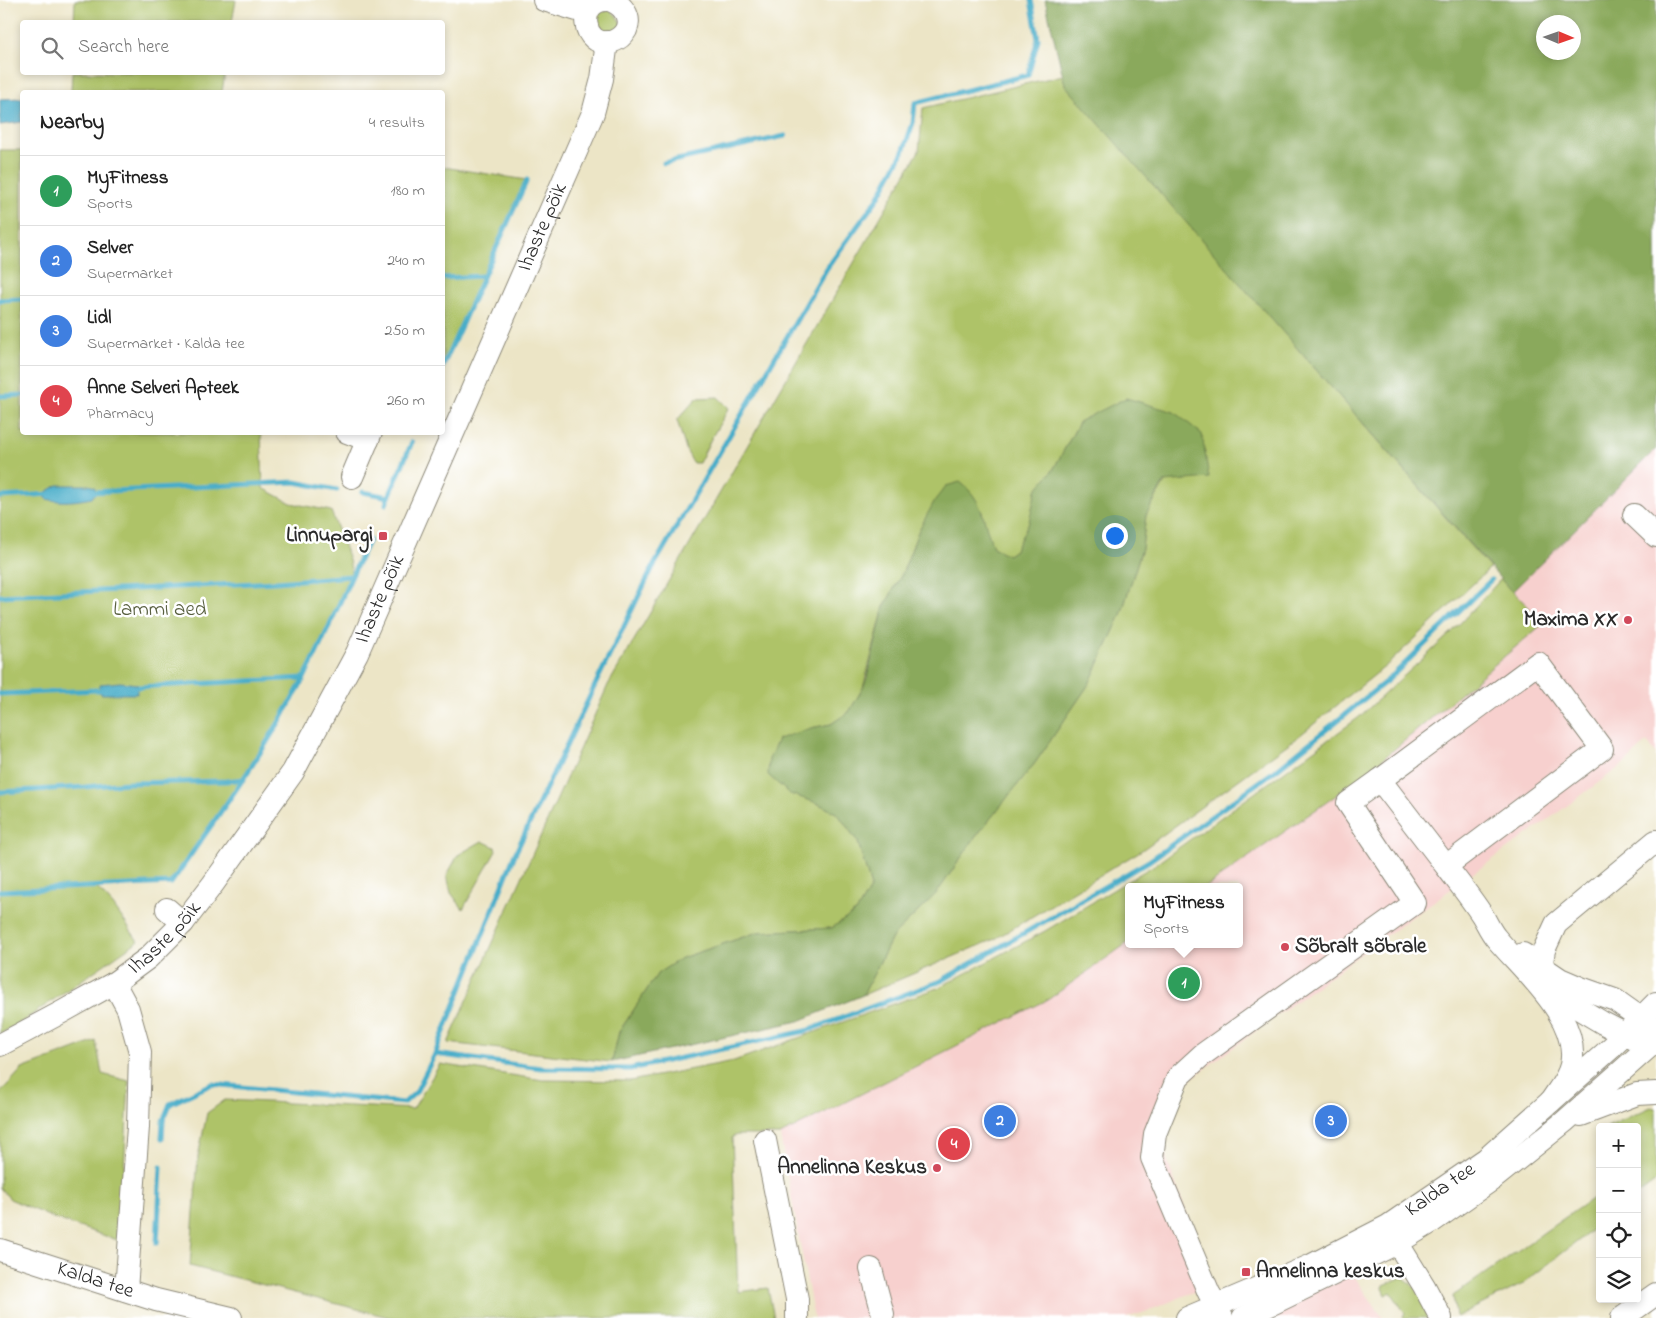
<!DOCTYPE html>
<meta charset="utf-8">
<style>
:root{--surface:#fff;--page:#f2f2f2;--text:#222;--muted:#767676;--line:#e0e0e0;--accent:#ea580c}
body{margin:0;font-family:"Indie Flower",sans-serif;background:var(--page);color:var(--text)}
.controls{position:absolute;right:15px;bottom:15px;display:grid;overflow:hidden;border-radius:5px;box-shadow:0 2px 8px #0003}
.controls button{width:45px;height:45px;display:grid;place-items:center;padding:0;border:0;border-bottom:1px solid var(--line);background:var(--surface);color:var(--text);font:25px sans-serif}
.compass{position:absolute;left:1536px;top:15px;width:45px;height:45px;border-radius:50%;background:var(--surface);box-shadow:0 2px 8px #0003;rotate:92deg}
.you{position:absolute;left:1114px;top:535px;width:18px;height:18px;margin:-12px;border:4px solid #fff;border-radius:50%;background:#1a73e8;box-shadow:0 0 0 8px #1a73e833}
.badge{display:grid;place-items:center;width:32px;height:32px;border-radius:50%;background:var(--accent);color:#fff;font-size:16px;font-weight:700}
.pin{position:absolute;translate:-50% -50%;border:2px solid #fff;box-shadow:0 1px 5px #0006}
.popup{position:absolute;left:1125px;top:883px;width:118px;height:65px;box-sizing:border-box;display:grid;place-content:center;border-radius:5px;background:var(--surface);filter:drop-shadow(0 1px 4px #0005);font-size:16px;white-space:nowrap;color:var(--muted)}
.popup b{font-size:19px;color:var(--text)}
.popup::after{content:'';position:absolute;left:50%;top:100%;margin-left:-10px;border:10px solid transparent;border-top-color:var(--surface)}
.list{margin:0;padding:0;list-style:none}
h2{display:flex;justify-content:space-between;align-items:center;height:65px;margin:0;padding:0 20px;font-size:21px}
h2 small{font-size:16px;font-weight:400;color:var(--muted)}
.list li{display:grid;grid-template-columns:32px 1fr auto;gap:15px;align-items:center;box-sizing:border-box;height:70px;padding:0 20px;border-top:1px solid var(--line)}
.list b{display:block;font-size:19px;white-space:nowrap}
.list p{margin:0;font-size:16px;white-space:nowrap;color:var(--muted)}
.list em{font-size:16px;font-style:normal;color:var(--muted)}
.icon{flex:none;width:28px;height:28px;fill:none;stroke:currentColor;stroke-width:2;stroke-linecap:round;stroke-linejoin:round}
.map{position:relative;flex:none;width:1656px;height:1318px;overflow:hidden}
.search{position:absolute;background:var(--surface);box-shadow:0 2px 8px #0003;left:20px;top:20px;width:425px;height:55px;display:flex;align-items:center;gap:12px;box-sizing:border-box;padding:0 18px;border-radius:5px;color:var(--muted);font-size:19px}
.panel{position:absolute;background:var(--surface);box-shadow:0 2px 8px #0003;left:20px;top:90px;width:425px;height:345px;border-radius:5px}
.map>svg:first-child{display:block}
</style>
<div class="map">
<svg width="1656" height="1318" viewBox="0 0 1656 1318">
<rect width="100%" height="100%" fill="#fff"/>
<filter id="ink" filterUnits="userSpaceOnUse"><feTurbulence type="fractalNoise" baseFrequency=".02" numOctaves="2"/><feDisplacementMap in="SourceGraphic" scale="10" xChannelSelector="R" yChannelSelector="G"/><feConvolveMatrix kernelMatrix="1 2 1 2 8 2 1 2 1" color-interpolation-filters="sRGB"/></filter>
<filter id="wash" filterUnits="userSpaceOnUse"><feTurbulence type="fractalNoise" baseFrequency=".0096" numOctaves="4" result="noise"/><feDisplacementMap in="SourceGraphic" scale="20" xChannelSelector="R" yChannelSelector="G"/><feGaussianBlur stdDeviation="1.12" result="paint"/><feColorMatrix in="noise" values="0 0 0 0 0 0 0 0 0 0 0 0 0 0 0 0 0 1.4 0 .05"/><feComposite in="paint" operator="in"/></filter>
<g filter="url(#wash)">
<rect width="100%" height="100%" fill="#ece5c6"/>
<g fill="#f7d0ce">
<polygon points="1656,449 1656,753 1647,742 1625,763 1545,822 1370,947 1189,1080 1166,1122 1166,1158 1213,1284 1145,1312 1126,1318 814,1318 780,1135 1049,999 1129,942 1129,944 1239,944 1239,887 1206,887 1358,780 1543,623 1512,592"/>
<polygon points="1352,1273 1383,1318 1261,1318"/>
</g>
<g fill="#aec367" stroke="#6c7749">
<polygon points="75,0 236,0 232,22 74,22"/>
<polygon points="608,6 623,25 602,37 592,16"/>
<polygon points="72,73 72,72 225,73 222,92 71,92"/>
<polygon points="1063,75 1066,85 1490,568 1387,665 1299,736 1142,850 995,939 863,995 893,936 936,894 974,839 1035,763 1089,684 1121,615 1142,548 1146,515 1165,482 1080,421 1053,470 1037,490 1029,522 1015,550 1008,555 993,548 988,535 982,512 918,532 903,572 884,607 863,688 849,712 831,724 811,728 817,803 838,814 858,842 871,887 857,911 832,928 758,932 682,958 658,973 619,1032 612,1062 448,1043 608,685 919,151 923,108"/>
<path d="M0,150H22V432L261,433L263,488L291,503L331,511C336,526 353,562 351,576C349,586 336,611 331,621C291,716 230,799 171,883L96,887L113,905L138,941L23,1021L0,1034Z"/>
<polygon points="443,167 527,180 443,368 442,167"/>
<polygon points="718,397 729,408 712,437 699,463 693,463 686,450 677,420 697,398"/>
<polygon points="1501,579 1544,623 1358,780 1206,887 1129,887 1129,942 1049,999 780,1135 737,1135 732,1137 738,1292 768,1288 774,1318 392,1318 190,1266 198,1157 207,1113 225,1100 413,1109 440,1064 543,1080 630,1081 734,1061 938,988 1045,931 1156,864 1245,800 1358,718 1452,632"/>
<polygon points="482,841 495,847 496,851 463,909 451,893 447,875 458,855"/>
<polygon points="96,1041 102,1074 129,1081 120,1241 53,1218 10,1199 0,1188 0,1093 22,1069"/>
<polygon points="1651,1107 1656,1108 1656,1181 1637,1195 1637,1127 1607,1127"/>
<polygon points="1600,1193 1600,1224 1521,1285 1456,1317 1453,1296"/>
<path d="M1402,1277C1420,1288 1423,1298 1428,1318H1404L1403,1316L1405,1313L1391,1292L1386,1295L1383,1288L1384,1285Z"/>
</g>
<g fill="#8aa95c" stroke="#5a6a44" fill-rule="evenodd">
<path d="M1045,0H1656V449L1512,592L1065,85ZM1544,22H1574V52H1544Z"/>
<path d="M1126,398L1174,412L1202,434L1209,478L1164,482L1146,515L1142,548L1121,615L1089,684L1035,763L974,839L936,894L893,936L863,995L799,1021L612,1062L619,1032L658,973L682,958L758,932L832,928L857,911L871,887L858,842L838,814L817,803L790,794L768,775L769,759L778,739L811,728L831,724L849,712L863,688L867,678L884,607L903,572L918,532L935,500L946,486L960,482C984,500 983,522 993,547L1008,555L1015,550L1029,522L1036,490L1053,470L1080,421Z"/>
</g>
<g fill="#4aadc9" stroke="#3a6c7a">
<polygon points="22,98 22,122 0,125 0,99"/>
<path d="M58,485H89L95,487V493L92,498C76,501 63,503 46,499V492Z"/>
<polygon points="120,682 137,684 137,694 101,694 98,690 101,684"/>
</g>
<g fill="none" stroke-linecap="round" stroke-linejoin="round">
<g stroke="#4aadc9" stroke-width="5">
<polyline points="664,163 785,136"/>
<polyline points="442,278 483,276"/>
<polyline points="0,300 22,299"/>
<polyline points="442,368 527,180"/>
<polyline points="0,396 22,395"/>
<polyline points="91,492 295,482 337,490"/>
<polyline points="363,492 389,497"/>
<polyline points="0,497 52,494"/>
<polyline points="386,504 412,442"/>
<polyline points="0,596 276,582 351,576"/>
<polyline points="138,687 304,678"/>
<polyline points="0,694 98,690"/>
<polyline points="0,792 85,787 127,783 226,781 244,779"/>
<path d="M0,891L171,883C218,816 266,750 304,678C328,633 346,585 369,540"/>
<polyline points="435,1054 515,854 597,681 653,567 827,268 878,198 903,152 913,123 915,103 1028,75 1038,39 1031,0"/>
<polyline points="162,1139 163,1121 170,1104 212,1084 404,1103 416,1092 435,1054 541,1068 630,1069 806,1031 941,981 1149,861 1276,770 1389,679 1491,580"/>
<polyline points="157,1243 161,1167"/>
</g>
</g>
</g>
<g filter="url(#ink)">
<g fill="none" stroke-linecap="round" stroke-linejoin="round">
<g stroke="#8c8878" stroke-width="24">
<g id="minor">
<polyline points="544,0 587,13"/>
<path d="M606,0C576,1 582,48 611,42C617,40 623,36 626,30C632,16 622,4 609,0"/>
<polyline points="347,432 368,440"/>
<polyline points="352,477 371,432"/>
<polyline points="1634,515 1656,536"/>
<path d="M1446,866L1380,780L1538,663L1602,749L1446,866C1458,882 1471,898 1482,915C1487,923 1490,931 1496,938C1522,970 1581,1018 1571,1065C1568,1079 1558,1090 1551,1101"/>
<polyline points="167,909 183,923"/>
<polyline points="1523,954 1560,979 1581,988 1615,1000 1653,1027"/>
<polyline points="1540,980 1541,967 1544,950 1556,924 1656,841"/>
<polyline points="114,983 128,1009 140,1052 138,1127 126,1290"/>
<polyline points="1546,989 1603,1023 1638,1041"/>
<path id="s1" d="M0,1045L62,1012L114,983L148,958L183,923L213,884L293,772L357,653L593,113L602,79L607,42"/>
<polyline points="1581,1115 1637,1094 1656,1093"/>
<polyline points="765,1140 797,1299 797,1318"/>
<polyline points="1390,1231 1424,1286 1441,1318"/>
<path id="s2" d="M0,1250L156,1300L231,1318"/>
<polyline points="871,1269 883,1314 882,1318"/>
<path id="s3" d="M1187,1318L1310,1266L1388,1226L1486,1159L1612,1047L1656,1003"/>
<polyline points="1222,1318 1217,1306 1209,1293 1152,1158 1155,1134 1178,1077 1202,1055 1415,903 1348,803 1380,780"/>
<polyline points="1243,1318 1397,1243 1433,1221 1493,1179 1564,1122 1650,1046 1656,1039"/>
<polyline points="1622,1318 1656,1294"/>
</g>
</g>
<use href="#minor" stroke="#fff" stroke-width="22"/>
</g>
</g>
<g fill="#d1495b" stroke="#fff" stroke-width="2">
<rect x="378" y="531" width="10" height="10" rx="2.5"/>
<circle cx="1628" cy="620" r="5"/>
<circle cx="1285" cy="947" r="5"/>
<circle cx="937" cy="1168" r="5"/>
<rect x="1241" y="1267" width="10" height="10" rx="2.5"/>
</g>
<g text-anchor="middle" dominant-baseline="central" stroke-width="5" stroke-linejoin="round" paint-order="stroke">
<g font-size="21" fill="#2b2b2b" stroke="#fff">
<text stroke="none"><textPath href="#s1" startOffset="1008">Ihaste põik</textPath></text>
<text stroke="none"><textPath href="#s1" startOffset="602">Ihaste põik</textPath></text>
<text stroke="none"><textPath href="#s1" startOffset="198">Ihaste põik</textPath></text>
<text stroke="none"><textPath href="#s3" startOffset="285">Kalda tee</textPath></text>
<text stroke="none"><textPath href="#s2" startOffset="100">Kalda tee</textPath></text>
</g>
<g font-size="21" font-weight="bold" fill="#2b2b2b" stroke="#fff" text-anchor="end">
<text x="373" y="536">Linnupargi</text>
<text x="1618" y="620">Maxima XX</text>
<text x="1295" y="947" text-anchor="start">Sõbralt sõbrale</text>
<text x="927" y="1168">Annelinna Keskus</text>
<text x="1256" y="1272" text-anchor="start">Annelinna keskus</text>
</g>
<g font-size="21" fill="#596040" stroke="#fff">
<text x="160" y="610">Lammi aed</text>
</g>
</g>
</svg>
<div class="controls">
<button>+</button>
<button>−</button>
<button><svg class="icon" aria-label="locate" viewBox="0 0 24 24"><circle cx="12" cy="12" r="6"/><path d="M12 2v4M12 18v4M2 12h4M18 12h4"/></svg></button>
<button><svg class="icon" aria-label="layers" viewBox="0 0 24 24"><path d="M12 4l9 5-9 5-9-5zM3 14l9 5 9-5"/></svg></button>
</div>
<svg class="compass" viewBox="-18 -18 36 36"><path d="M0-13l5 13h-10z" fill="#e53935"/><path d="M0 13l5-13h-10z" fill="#767676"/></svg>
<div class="you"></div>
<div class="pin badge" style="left:1184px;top:983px;background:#2e9e5b">1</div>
<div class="popup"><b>MyFitness</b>Sports</div>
<div class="pin badge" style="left:1000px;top:1121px;background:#3f7fe0">2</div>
<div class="pin badge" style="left:1331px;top:1121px;background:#3f7fe0">3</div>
<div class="pin badge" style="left:954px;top:1144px;background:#e0444e">4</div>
<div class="search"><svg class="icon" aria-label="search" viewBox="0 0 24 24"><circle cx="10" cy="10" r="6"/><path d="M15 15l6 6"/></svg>Search here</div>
<section class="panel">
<h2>Nearby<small>4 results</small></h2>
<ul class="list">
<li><span class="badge" style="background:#2e9e5b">1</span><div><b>MyFitness</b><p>Sports</p></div><em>180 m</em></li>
<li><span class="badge" style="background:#3f7fe0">2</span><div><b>Selver</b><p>Supermarket</p></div><em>240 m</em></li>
<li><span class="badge" style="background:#3f7fe0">3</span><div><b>Lidl</b><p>Supermarket · Kalda tee</p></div><em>250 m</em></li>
<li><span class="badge" style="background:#e0444e">4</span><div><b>Anne Selveri Apteek</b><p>Pharmacy</p></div><em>260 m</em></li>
</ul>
</section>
</div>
